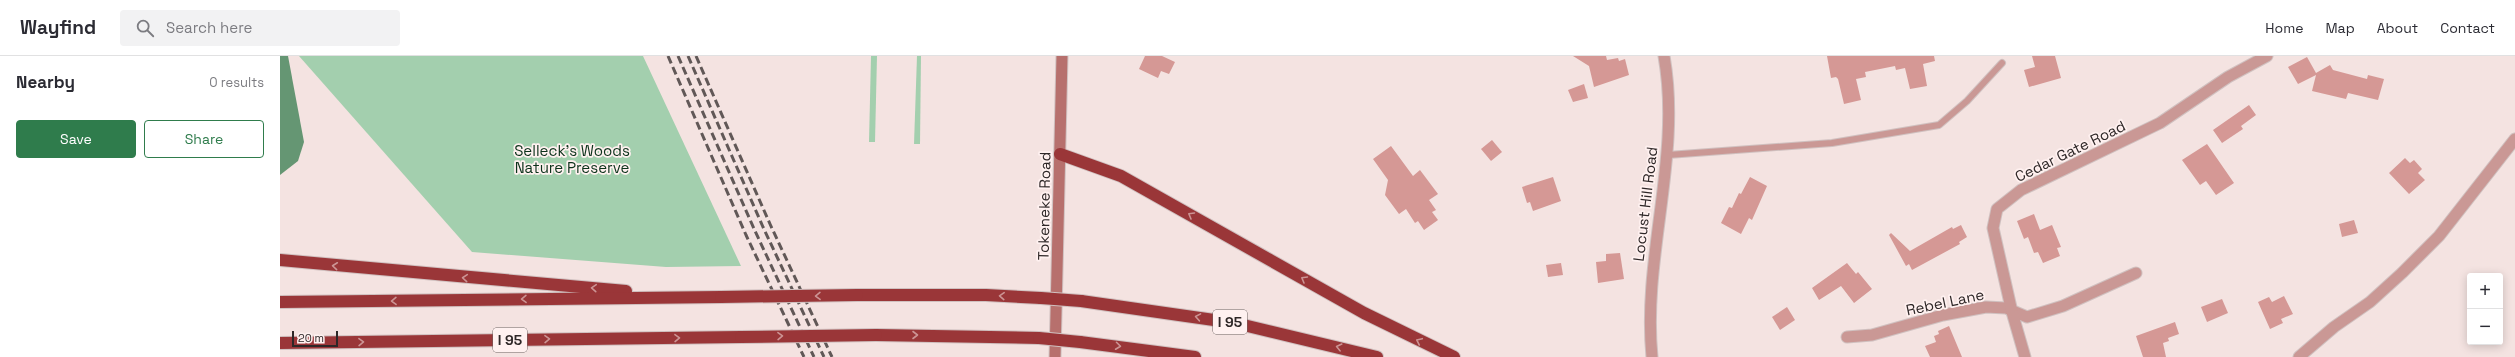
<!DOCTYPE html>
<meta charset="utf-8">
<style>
:root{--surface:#fff;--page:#f2f2f3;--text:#2b2b33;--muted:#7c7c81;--line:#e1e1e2;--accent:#2f7c4c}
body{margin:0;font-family:"Space Grotesk",sans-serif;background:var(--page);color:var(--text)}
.controls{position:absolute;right:12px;bottom:12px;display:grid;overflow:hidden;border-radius:4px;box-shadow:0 2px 10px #0003}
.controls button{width:36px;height:36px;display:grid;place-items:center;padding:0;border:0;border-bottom:1px solid var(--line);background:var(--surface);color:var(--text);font:20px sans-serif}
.scale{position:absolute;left:12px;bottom:10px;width:46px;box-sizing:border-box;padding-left:4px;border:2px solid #2e2727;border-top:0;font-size:11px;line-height:14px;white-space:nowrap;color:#2e2727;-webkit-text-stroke:3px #fff1f0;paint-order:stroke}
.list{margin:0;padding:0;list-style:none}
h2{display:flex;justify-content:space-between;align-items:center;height:52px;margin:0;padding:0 16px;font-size:17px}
h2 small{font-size:13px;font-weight:400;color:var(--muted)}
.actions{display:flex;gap:8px;padding:12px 16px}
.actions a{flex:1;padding:9px 0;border:1px solid var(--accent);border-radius:4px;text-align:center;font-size:14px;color:var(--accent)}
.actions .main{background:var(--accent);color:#fff}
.icon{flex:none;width:22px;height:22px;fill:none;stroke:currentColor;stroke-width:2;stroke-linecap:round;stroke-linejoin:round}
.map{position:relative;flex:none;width:2235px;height:301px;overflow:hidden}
header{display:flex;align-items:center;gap:24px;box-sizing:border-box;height:56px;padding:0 20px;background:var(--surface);border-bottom:1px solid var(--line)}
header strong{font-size:19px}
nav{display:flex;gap:22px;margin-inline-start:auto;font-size:14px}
.search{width:280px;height:36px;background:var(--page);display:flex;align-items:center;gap:10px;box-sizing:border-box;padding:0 14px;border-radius:4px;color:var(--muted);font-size:15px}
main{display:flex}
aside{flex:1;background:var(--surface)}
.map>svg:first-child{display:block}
</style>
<header>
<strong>Wayfind</strong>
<div class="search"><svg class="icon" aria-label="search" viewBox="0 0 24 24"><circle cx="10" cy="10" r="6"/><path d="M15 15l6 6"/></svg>Search here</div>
<nav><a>Home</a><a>Map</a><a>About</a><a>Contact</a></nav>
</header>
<main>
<aside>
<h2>Nearby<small>0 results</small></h2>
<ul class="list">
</ul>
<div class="actions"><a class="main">Save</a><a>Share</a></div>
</aside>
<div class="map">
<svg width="2235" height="301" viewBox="0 0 2235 301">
<rect width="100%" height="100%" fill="#f4e3e1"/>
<g fill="#a3cfae">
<polygon points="19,0 363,0 461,210 386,211 192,196"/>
<polygon points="591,0 597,0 595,86 589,86"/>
<polygon points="637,0 641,0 640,88 634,88"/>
</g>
<polygon fill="#659673" points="0,0 8,0 24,86 18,105 0,119"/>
<g fill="#d59895">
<polygon points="865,0 882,0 895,6 889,18 881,15 878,22 859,13"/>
<polygon points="1293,0 1326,0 1327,4 1338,2 1339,5 1345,3 1349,19 1314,31 1309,10"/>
<polygon points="1547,0 1654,0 1655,5 1643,8 1647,30 1630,33 1625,12 1616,14 1615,10 1585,16 1586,21 1576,23 1581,44 1564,48 1558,23 1556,21 1551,22"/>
<polygon points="1752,0 1775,0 1781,22 1749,31 1744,14 1755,11"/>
<polygon points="2027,1 2036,17 2050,9 2053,14 2087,23 2088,19 2104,23 2098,44 2068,37 2066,43 2032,35 2036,19 2018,28 2008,11"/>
<polygon points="1304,28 1308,42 1293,46 1288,34"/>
<polygon points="1969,49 1976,59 1961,70 1963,73 1942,87 1933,74"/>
<polygon points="1212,84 1222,96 1211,105 1201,93"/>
<polygon points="1927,88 1954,127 1936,139 1926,125 1920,129 1902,104"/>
<polygon points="1111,90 1133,120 1140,114 1158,138 1149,144 1156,154 1152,156 1158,164 1144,174 1138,165 1135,167 1126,153 1119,158 1105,139 1108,124 1093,103"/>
<polygon points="2125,102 2130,107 2134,104 2142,113 2138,117 2145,124 2129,138 2109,117"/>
<polygon points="1273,121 1281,145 1253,155 1250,146 1247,147 1242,131"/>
<polygon points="1470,121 1487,130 1472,164 1469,162 1461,178 1441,167 1449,151 1452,152 1459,137 1461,138"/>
<polygon points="1754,158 1760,174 1772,169 1781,191 1777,192 1780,200 1763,207 1758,196 1754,197 1748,181 1744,183 1737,165"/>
<polygon points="2074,164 2078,177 2062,181 2059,168"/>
<polygon points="1681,169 1687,181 1679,186 1680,188 1632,214 1629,208 1626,210 1609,179 1611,177 1630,195 1672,171 1673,173"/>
<polygon points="1340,197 1344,223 1318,227 1316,206 1326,205 1326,198"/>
<polygon points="1281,207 1283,219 1268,221 1266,209"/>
<polygon points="1567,207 1576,218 1578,216 1592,233 1574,247 1561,230 1539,244 1532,232"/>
<polygon points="2004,240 2013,258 2001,263 2003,267 1990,273 1978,246 1989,241 1992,246"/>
<polygon points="1942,243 1948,257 1927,266 1921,251"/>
<polygon points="1507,251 1515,264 1500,274 1492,261"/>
<polygon points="1895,266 1899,278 1888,282 1889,285 1883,287 1886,301 1863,301 1856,280"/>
<polygon points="1669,270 1682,301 1650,301 1645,290 1656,286 1654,280 1659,278 1658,275"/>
</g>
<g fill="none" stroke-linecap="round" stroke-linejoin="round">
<g stroke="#d0c1c0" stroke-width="8">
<polyline id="service" points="1388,99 1552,87 1659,69 1687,45 1722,7"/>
</g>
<g stroke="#d0c1c0" stroke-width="13">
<g id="minor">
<polyline points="1567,281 1592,279 1663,259 1706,251 1726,252 1747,261 1783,250 1856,217"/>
<path d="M1372,301C1362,200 1402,101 1384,0"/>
<polyline points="1745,301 1732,256 1713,172 1717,153 1741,134 1880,67 1948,21 1987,0"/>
<polyline points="2019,301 2054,271 2090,246 2122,217 2159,180 2235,83"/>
</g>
</g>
<g stroke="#d0c1c0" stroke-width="13">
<polyline id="secondary" points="775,301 782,0"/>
</g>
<g stroke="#d0c1c0" stroke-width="14">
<g id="motorway">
<polyline points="780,98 841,120 1084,257 1174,301"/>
<polyline points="0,204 346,235"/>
<polyline points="577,239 706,239 761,242"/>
<polyline points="801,245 955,267 1097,301"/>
<polyline points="0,246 441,241"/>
<polyline points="596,279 759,282"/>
<polyline points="800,286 915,301"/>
<polyline points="0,287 461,281"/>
</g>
</g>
<use href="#service" stroke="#ca9895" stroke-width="6"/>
<use href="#minor" stroke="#ca9895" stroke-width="11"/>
<use href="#secondary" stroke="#b7706d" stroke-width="11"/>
<use href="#motorway" stroke="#9a3638" stroke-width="12"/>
<g stroke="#615857" stroke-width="3" stroke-dasharray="8 4" stroke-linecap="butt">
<polyline points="388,0 466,179 524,301"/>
<polyline points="398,0 475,175 534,301"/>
<polyline points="408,0 483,171 544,301"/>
<polyline points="416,0 490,168 552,301"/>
</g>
<g stroke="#d0c1c0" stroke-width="14" stroke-linecap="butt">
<g id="motorway-bridge">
<polyline points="441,241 577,239"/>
<polyline points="761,242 801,245"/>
<polyline points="461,281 596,279"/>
<polyline points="759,282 800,286"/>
</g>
</g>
<use href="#motorway-bridge" stroke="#9a3638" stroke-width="12"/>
</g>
<defs><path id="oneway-chevron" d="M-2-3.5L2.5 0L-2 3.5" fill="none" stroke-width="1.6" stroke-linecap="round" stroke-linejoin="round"/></defs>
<g stroke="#cc9494">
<use href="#oneway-chevron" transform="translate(911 159) rotate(-150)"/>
<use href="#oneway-chevron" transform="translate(55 210) rotate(-174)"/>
<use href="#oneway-chevron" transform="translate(185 222) rotate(-175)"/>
<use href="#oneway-chevron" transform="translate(1024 223) rotate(-150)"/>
<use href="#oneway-chevron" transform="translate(314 232) rotate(-176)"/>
<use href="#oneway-chevron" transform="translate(538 240) rotate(179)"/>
<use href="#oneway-chevron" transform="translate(722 240) rotate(-177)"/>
<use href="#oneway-chevron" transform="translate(244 243) rotate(179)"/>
<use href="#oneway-chevron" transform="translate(114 245) rotate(179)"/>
<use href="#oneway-chevron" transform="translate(918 261) rotate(-170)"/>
<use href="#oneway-chevron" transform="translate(635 279)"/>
<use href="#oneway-chevron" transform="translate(500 280) rotate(-1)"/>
<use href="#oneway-chevron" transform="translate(397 282) rotate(-1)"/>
<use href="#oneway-chevron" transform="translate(267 283) rotate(-1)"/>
<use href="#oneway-chevron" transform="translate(1139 285) rotate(-155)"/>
<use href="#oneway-chevron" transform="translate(81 286) rotate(-1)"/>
<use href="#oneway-chevron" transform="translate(838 290) rotate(7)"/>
<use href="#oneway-chevron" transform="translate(1059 291) rotate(-166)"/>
</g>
<g text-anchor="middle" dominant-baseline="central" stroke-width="3.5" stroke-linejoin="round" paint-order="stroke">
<g fill="#fff1f0" stroke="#6d6463" stroke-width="1">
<rect x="933" y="254" width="34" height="24" rx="3"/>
<rect x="213" y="272" width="34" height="24" rx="3"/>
</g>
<g font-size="14" font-weight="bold" fill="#2e2727">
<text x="950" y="266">I 95</text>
<text x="230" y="284">I 95</text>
</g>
<g font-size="15" fill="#0b321a" stroke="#fff1f0">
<text x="292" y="94">Selleck's Woods<tspan x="292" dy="17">Nature Preserve</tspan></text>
</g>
<g font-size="15" fill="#2e2727" stroke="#fff1f0">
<text transform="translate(1790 95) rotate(-26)">Cedar Gate Road</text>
<text transform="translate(1365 148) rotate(-83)">Locust Hill Road</text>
<text transform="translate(764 150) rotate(-89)">Tokeneke Road</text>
<text transform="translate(1665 246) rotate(-12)">Rebel Lane</text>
</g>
</g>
</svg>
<div class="controls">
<button>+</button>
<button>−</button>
</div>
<div class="scale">20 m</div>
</div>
</main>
